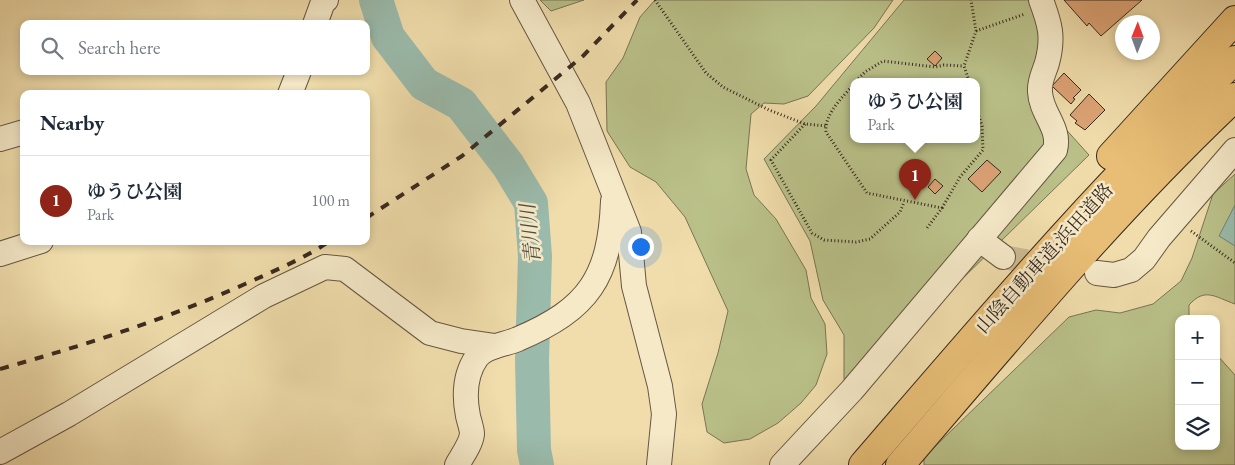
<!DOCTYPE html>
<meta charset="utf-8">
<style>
:root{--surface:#fff;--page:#f2f2f3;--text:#1f2937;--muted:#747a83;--line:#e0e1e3;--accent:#8f2418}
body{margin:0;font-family:"EB Garamond","Noto Serif JP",serif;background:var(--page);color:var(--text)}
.controls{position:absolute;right:15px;bottom:15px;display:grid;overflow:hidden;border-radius:10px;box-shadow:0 2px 8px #0003}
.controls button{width:45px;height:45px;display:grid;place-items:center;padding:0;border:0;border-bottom:1px solid var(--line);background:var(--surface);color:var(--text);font:25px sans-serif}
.compass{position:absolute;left:1115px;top:15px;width:45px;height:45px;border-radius:50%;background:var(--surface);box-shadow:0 2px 8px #0003;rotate:1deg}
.you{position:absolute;left:640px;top:246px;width:18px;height:18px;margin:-12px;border:4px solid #fff;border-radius:50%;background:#1a73e8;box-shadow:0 0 0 8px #1a73e833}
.badge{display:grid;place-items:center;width:32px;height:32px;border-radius:50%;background:var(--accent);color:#fff;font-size:16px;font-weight:700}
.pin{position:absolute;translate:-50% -41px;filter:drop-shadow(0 1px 2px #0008)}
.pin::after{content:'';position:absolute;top:26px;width:18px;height:15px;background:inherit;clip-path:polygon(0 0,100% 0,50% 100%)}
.popup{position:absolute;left:850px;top:78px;width:130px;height:65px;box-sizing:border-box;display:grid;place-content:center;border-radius:10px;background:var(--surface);filter:drop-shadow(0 1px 4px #0005);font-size:16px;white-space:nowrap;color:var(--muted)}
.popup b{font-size:19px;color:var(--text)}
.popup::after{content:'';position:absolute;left:50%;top:100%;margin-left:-10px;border:10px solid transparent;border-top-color:var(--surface)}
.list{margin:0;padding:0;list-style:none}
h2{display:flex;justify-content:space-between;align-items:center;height:65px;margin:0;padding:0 20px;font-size:21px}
h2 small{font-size:16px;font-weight:400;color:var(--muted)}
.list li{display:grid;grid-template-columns:32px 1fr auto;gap:15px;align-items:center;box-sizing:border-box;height:90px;padding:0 20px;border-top:1px solid var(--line)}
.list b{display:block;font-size:19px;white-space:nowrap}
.list p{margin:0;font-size:16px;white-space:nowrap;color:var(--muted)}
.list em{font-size:16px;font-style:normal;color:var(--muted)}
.icon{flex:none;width:28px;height:28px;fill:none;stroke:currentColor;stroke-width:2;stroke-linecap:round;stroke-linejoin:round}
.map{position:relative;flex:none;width:1235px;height:465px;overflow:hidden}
.search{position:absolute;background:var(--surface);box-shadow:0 2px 8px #0003;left:20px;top:20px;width:350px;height:55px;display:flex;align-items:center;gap:12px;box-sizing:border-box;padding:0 18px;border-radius:10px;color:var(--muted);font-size:19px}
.panel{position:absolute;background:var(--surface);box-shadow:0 2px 8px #0003;left:20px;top:90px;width:350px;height:155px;border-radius:10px}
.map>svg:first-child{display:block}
</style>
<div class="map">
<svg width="1235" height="465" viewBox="0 0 1235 465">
<rect width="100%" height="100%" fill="#f0ddab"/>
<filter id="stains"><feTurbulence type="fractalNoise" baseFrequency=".004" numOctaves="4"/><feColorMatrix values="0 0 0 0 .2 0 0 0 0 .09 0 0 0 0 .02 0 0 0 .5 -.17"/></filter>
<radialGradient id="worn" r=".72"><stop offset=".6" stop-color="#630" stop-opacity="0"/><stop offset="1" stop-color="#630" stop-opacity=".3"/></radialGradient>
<g fill="#bac189" stroke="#797554" fill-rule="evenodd">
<polygon points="540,0 584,0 551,11"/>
<polygon points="655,0 893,0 874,28 808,96 784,104 764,103 751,114 746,169 754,195 776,219 806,270 811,298 825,324 827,354 816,385 801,403 778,423 750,439 724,443 707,432 702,404 718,353 728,311 685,217 656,182 630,167 607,131 606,82 623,58 640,17"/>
<path d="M904,0H1054L1059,26L1050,92L1062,125L1089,155L957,284L863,395L844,379V335L823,300L810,241L764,159L816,106ZM854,81H976V139H854Z"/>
<path d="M1235,174V304C1215,297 1205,287 1189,305V319H1179V446H1216V354L1235,375V465H924V457L1069,317L1096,310L1120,313L1153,304L1181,281L1192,258L1213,194Z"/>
</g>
<polygon fill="#9abbac" stroke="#738174" points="1235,205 1235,246 1219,236"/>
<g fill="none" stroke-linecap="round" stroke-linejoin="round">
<polyline stroke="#9abbac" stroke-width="34" points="376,0 388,37 424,84 461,104 508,165 531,203 535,256 532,360 534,450 537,465"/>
</g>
<g fill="#dca375" stroke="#38291f">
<polygon points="1064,0 1142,0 1101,36 1089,23 1087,26"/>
<polygon points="935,51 942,58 935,66 927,59"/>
<polygon points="1064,73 1081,90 1073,98 1075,99 1071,104 1052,86"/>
<polygon points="1089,94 1105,110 1085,130 1075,123 1077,121 1070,115"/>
<polygon points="987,160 1001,172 982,192 968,179"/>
<polygon points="935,179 943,186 935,194 928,187"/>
</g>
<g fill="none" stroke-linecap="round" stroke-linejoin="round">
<polyline stroke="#cbb98f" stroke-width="24" stroke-dasharray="24 12" stroke-linecap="butt" points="1003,257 1053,266"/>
<g stroke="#665642" stroke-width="26">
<g id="minor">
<polyline points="522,0 578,103 629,232 634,286 660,386 664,414 659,465"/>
<polyline points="315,24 323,2 326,0"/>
<polyline points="290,94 299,71"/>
<polyline points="0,139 24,132"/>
<polyline points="979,239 1003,257"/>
<polyline points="0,254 41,241"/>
<polyline points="1097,273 1114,275 1131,270 1144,259 1159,238 1235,150"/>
<polyline points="0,452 69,414 264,296 325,267 345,269 430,333 461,341 495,346"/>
<path d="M457,465C462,456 471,444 472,434C472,429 469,421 468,416C464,396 465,374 477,357C487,345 505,345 518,339C589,309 610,277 613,201"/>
<path d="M782,465L852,390L1055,150C1061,128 1041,114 1040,92C1039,81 1044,73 1047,63C1054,37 1050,24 1041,0"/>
</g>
</g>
<g stroke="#38291f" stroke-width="30">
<g id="highway">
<polyline points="1111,156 1235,20"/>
<path d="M863,465C983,326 1101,185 1235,60"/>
<path d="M900,465C1008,339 1114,211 1235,97"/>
</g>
</g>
<g stroke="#38291f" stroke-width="3" stroke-dasharray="1 2.5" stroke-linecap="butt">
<polyline points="655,0 706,73 723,87 769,110 805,124 826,126"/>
<polyline points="976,31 1025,14"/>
<polyline points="856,81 865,72 883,61 935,67 944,65 964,66"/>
<polyline points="969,81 964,66 976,31 971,0"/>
<path d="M854,84C843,97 824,114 826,132L867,193L942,208L927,228"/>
<polyline points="805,124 771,160 812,233 824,240 856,242 870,239 900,212 904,202"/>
<polyline points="942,208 960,177 983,150 982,126 976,107"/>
<polyline points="1191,231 1235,263"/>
</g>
<use href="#minor" stroke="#f5e9c8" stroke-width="24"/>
<use href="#highway" stroke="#e8be76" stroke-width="28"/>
<g stroke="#38291f" stroke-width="4" stroke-dasharray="9 9" stroke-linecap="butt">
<polyline points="366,218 462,156 583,56 637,0"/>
<path d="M0,369C85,345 164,320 245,284C274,271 303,259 330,241"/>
</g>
</g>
<g text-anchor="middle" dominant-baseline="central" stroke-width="5" stroke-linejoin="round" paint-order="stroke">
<g font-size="19" fill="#38291f" stroke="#f5e9c8">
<text transform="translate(1044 258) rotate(-48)">山陰自動車道;浜田道路</text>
</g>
<g font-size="20" font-style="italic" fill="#504e42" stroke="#f5e9c8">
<text transform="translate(530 234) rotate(-96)">青川川</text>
</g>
</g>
<rect width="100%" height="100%" filter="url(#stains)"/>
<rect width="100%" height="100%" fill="url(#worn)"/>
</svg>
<div class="controls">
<button>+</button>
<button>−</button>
<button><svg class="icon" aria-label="layers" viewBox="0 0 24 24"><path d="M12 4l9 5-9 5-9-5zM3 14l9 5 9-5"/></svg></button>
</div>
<svg class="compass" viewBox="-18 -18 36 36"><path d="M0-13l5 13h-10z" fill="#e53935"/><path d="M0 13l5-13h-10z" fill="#747a83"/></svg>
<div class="you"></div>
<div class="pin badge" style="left:915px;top:200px">1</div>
<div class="popup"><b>ゆうひ公園</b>Park</div>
<div class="search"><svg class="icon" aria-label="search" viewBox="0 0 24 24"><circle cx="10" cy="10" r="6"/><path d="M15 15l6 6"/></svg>Search here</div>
<section class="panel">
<h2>Nearby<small></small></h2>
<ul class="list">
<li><span class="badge">1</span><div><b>ゆうひ公園</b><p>Park</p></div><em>100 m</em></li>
</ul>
</section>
</div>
